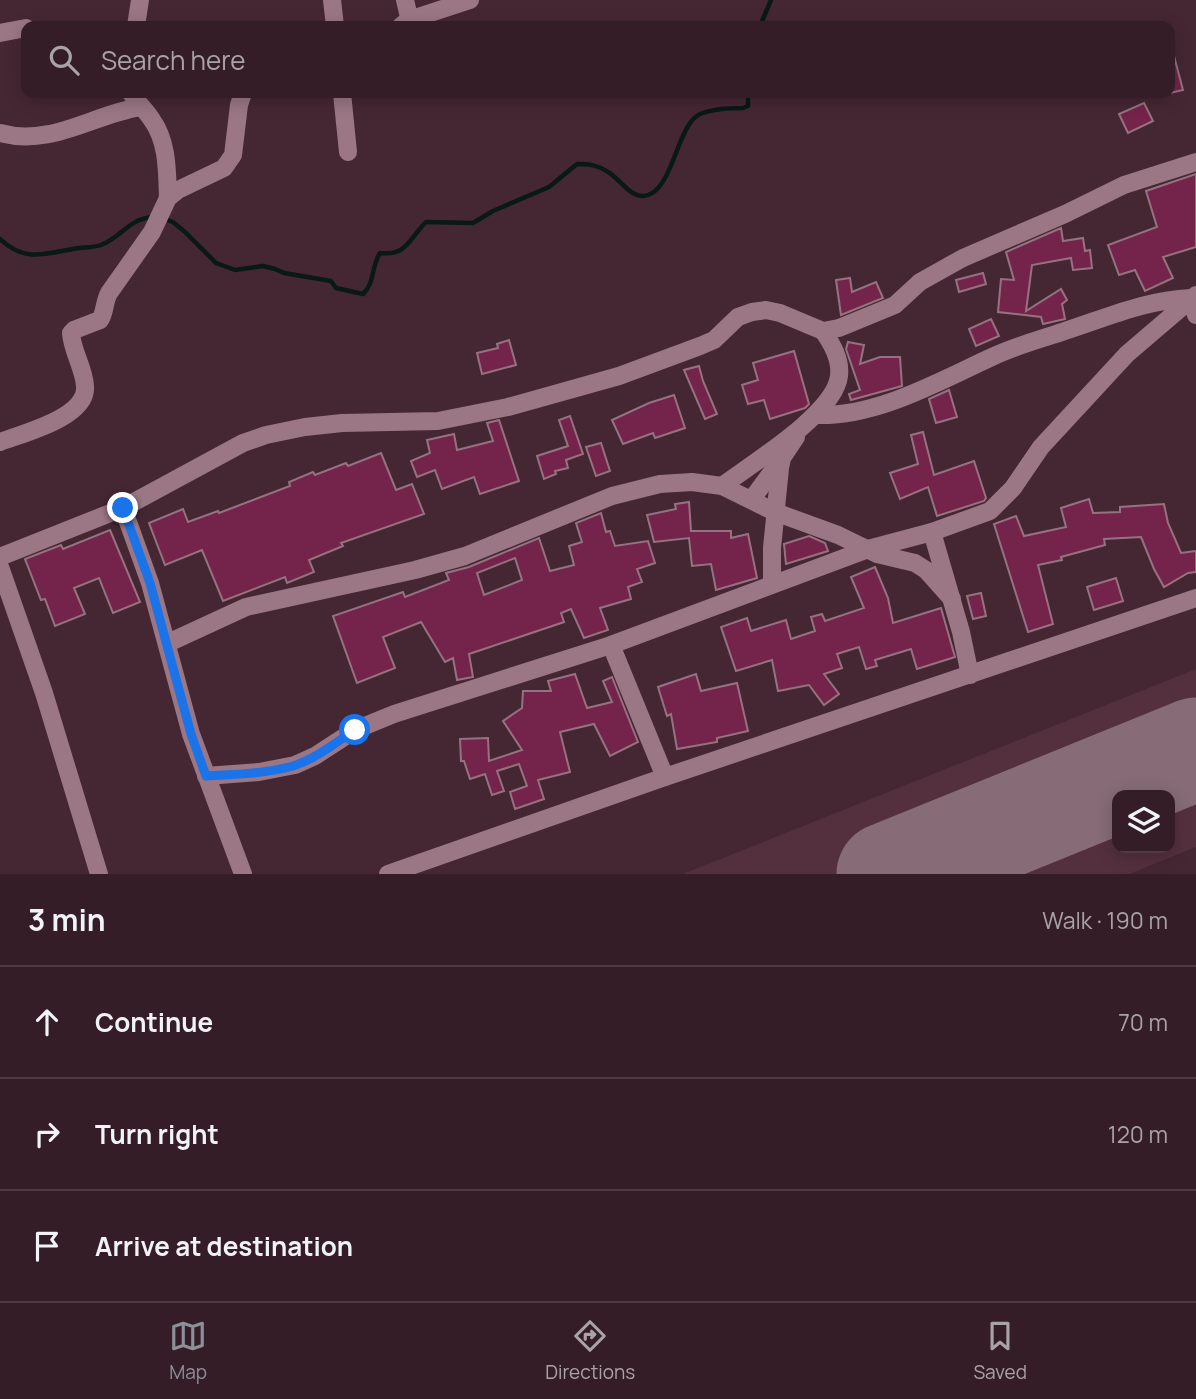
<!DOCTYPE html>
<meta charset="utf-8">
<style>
:root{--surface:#341d26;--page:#3f2a32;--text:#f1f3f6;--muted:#a9a2a7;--line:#4e3b43;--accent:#8c9099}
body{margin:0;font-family:Manrope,sans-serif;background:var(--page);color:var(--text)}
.controls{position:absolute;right:21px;bottom:21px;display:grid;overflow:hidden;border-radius:14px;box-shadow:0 4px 18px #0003}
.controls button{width:63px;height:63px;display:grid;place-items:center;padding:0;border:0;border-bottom:2px solid var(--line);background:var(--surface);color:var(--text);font:35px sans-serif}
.stop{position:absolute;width:21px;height:21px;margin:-16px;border:5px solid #1a73e8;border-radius:50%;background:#fff}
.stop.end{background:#1a73e8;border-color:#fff;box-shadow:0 2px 7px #0008}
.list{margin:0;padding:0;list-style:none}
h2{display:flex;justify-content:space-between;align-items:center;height:91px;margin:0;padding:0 28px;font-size:30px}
h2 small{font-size:23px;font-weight:400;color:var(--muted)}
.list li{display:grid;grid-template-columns:46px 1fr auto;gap:21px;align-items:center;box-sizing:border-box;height:112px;padding:0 28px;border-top:2px solid var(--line)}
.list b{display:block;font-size:26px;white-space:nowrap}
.list em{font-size:23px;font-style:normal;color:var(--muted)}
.icon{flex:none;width:38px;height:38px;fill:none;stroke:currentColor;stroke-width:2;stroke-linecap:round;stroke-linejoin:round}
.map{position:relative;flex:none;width:1196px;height:874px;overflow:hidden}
.search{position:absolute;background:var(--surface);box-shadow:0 4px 18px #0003;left:21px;right:21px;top:21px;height:77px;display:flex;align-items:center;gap:18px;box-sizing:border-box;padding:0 24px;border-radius:14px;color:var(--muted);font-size:26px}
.sheet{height:427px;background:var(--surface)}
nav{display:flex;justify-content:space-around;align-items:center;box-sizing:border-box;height:98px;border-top:2px solid var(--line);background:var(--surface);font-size:19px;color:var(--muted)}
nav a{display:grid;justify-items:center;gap:4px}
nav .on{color:var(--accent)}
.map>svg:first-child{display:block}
</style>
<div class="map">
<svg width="1196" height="874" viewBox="0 0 1196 874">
<rect width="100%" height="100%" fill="#452733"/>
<path fill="#54303e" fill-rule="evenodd" d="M1196,669V847L1129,874H683ZM1117,795H1170V848H1117Z"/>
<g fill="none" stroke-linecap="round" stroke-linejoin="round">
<g stroke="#081916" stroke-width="4.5">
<polyline points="760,26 771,0"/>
<path d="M162,218L173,222L185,232L216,263L235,270L263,266L275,269L284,273L331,281L336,288L363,294C375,283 371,267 380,253C407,256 409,239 426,222L473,223L493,211L549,187L577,164C589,164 598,165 608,172C619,178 629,196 643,196C673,195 676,125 700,114C712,109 730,108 743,108L748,106V93"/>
<path d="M0,239C24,262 44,254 73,249C82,247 93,248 101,245C122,237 129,218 154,217"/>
</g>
<polyline stroke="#876c77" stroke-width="103" points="888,874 1196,749"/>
</g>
<g fill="#74234a" stroke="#967280" stroke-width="2" fill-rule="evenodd">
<polygon points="1170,56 1174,56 1183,90 1170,93"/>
<polygon points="1144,103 1153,121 1128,133 1119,114"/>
<polygon points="1196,174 1196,247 1163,257 1173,278 1145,291 1135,270 1119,275 1108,245 1157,227 1146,191"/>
<polygon points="1061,228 1063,241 1083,238 1085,251 1090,250 1092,268 1073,270 1071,258 1032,265 1026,311 1061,289 1067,300 1062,304 1065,319 1043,324 1041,317 998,312 1001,279 1014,280 1006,252"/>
<polygon points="983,273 986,284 959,292 956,280"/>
<polygon points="850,278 852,292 876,282 883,298 841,315 836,280"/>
<polygon points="991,319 999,336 976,346 969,329"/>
<polygon points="509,340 516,365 482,374 477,353 498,348 497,344"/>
<polygon points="848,342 864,345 860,364 880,357 900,357 902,386 851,400 849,394 860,390 846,349"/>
<polygon points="794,351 809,404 805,408 770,419 764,400 748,404 742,385 758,380 753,363"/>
<polygon points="699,366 703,381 717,414 705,419 684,370"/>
<polygon points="949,390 957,417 936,423 929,399"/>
<polygon points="674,395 685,428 655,438 653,433 623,444 612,420 649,403"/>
<polygon points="570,416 583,454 566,460 568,468 555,471 556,474 544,479 537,456 568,446 559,420"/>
<polygon points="499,420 519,481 480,494 474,477 442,489 435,470 417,477 411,461 430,453 427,440 454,434 457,450 493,441 487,423"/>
<polygon points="923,432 934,475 974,461 986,498 984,501 937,516 928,487 900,499 890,473 918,464 911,435"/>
<polygon points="601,443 610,471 596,476 586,447"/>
<polygon points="381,453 396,490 412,484 424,514 341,543 343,546 309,560 314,572 287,583 285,577 223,601 202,550 165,565 149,523 183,509 188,522 218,511 219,513 290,486 289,482 313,472 315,475 346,463 348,466"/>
<polygon points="1089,499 1093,513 1120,512 1120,507 1164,504 1168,523 1181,553 1196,551 1196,572 1188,573 1164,587 1154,569 1141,537 1104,539 1105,545 1061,557 1062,560 1038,565 1053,624 1028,632 994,524 1016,516 1024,536 1066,527 1061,508"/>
<polygon points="689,502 691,531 731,531 731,538 748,534 757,578 716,590 711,564 692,566 689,538 654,542 647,515 676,509 675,504"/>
<path d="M601,513L606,532L610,531L615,546L648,541L655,563L637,569L642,582L628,587L631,599L600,608L608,630L584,638L571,609L561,613L564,622L469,654L473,677L457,680L453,658L445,662L421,622L383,637L395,668L357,683L333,616L403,592L405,597L449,580L446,573L469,567L539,538L550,571L574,565L569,546L582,542L576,523ZM515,558L522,580L484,595L477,573Z"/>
<polygon points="110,530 140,602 113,613 99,578 74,588 85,614 55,626 45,599 41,600 25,559 61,545 63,549"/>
<polygon points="809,536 825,543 828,551 786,564 784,544"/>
<polygon points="875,567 888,598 893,623 941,608 955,657 917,669 911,649 875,660 877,666 866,669 859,647 837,654 842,668 824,674 839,694 824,705 809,685 778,691 772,660 736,671 721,627 747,618 751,631 786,620 791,639 815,631 811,617 822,614 825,621 864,608 851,577"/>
<polygon points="1116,578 1123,601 1094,610 1087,587"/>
<polygon points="981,593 986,616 973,619 967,596"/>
<polygon points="575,674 587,708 612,702 603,681 612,677 638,742 610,756 594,724 560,732 570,772 538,780 544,799 515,809 510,792 527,786 519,764 497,771 504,791 492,795 485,774 470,779 464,761 461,761 460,739 488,738 489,761 522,750 503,721 522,708 523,691 551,691 548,681"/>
<polygon points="696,674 701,691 737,683 748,731 717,738 717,742 677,749 671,714 667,716 658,687"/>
</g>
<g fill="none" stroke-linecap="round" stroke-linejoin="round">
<g stroke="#9b7785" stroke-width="18">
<polyline points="332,0 335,26"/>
<polyline points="405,0 411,26"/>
<polyline points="136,26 140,0"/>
<polyline points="401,26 409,20 470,0"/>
<polyline points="0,33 26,28"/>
<path d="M131,93C137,103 146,110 152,120C168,142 167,172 168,198"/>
<polyline points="342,93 348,152"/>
<path d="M0,133C50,147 92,115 140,107"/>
<path d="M816,415C877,417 937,382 992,357C1015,346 1038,340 1062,332C1106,318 1145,300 1191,298L1196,315"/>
<path d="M0,442C24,433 88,417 85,386C84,368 72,351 71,333L74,330L100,320C105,313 104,302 109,293L152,232L168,198L178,190L224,168L233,155L239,105L243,93"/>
<path d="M722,486C753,463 835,413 839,376C841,359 832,344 823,331"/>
<polyline points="752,499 780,461"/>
<polyline points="123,508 150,583 191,734 243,874"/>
<polyline points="932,532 961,632 970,675"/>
<polyline points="0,557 123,508 243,443 266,435 305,427 342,423 438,421 508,407 619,376 700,346 714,340 738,317 752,312 766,310 780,313 823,331 839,328 895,305 920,282 963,258 1065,214 1124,185 1196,162"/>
<polyline points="0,567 44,693 99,874"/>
<polyline points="772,584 772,548 780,468 782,458 796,437"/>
<polyline points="168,643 246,607 415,570 465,556 612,496 660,484 692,482 722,486 775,512 838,535 877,554 915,563 926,570 952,599"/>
<polyline points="611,645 665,777"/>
<polyline points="206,776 259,772 295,765 315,756 355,730 394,714 611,645 868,549 932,532 990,511 1013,488 1041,447 1127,354 1196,295"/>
<polyline points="388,874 665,777 1196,598"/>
</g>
</g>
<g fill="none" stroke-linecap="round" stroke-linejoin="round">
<path stroke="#1a73e8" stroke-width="9" d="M123,508L150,583L191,734L206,776C235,774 265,774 293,766C316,759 336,742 355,730"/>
</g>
</svg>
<div class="controls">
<button><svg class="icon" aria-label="layers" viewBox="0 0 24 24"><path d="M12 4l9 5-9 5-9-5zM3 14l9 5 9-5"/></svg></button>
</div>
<div class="stop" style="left:355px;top:730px"></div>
<div class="stop end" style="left:123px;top:508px"></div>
<div class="search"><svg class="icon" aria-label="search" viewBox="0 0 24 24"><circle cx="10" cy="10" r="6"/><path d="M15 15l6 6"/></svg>Search here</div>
</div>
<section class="sheet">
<h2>3 min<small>Walk · 190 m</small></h2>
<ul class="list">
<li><svg class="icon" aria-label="ahead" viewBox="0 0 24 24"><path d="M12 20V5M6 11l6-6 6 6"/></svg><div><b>Continue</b></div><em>70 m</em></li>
<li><svg class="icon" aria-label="right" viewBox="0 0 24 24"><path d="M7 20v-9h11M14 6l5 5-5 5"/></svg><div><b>Turn right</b></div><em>120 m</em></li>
<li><svg class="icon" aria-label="arrive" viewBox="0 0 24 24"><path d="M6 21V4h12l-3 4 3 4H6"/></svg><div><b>Arrive at destination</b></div></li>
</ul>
</section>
<nav>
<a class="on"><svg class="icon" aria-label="map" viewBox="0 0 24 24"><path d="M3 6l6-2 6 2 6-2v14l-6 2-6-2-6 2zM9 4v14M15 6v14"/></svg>Map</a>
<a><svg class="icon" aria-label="directions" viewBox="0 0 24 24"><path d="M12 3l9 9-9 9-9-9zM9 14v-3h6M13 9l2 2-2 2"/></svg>Directions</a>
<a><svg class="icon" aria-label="saved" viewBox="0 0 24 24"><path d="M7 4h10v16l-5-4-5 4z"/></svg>Saved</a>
</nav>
